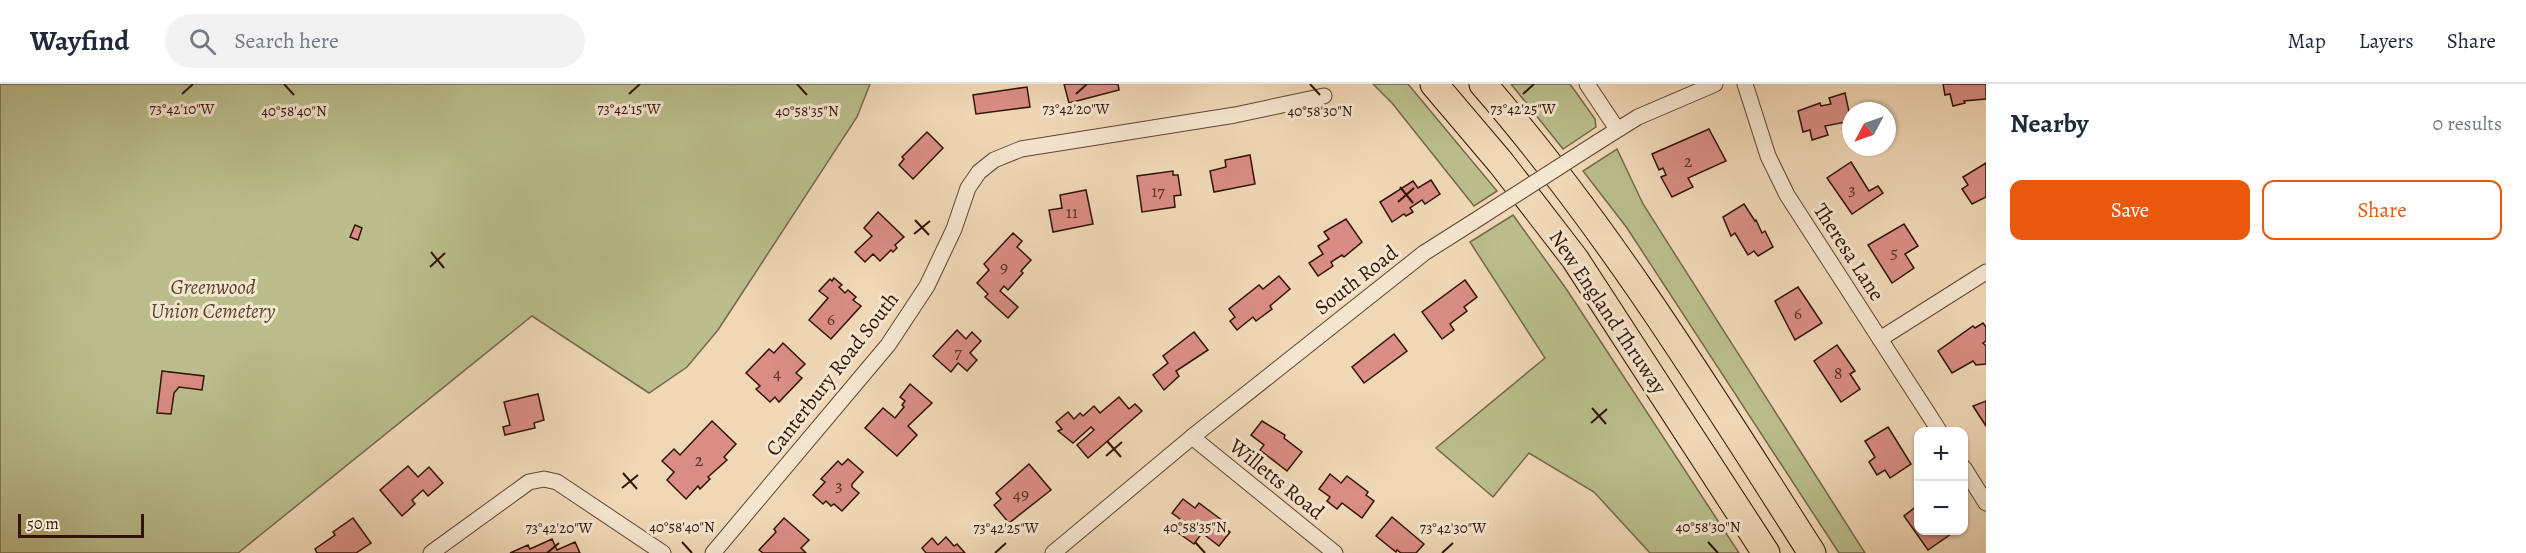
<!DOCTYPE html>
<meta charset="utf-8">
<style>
:root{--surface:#fff;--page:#f2f2f3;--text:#1f2937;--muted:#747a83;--line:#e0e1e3;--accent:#ea580c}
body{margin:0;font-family:Alegreya,serif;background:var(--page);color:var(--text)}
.controls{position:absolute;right:18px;bottom:18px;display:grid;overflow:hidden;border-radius:12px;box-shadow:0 2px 4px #0004}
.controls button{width:54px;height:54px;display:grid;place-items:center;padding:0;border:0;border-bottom:2px solid var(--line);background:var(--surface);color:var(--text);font:30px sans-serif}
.compass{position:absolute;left:1842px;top:18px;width:54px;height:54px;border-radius:50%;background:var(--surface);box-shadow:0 2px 4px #0004;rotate:229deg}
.scale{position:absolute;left:18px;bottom:15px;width:126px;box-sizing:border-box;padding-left:6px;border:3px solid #321305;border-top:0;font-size:16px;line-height:21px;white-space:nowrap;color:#321305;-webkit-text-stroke:4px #f5e6d0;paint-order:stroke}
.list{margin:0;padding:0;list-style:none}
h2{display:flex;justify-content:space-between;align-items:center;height:78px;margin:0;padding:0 24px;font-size:26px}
h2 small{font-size:20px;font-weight:400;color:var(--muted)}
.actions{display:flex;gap:12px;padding:18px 24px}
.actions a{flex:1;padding:14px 0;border:2px solid var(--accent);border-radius:12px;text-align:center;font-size:21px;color:var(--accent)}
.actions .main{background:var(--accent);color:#fff}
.icon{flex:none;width:33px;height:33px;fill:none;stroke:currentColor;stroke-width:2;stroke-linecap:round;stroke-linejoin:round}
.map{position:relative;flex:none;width:1986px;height:469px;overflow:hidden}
header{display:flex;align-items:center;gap:36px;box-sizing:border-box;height:84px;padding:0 30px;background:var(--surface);border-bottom:2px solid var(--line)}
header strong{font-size:28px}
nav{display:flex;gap:33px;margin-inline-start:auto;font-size:21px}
.search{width:420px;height:54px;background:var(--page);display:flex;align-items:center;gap:15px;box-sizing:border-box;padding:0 21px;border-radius:33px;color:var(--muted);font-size:22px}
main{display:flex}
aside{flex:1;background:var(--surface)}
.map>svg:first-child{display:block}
</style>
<header>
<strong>Wayfind</strong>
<div class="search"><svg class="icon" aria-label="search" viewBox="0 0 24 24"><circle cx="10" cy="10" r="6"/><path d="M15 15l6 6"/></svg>Search here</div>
<nav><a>Map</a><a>Layers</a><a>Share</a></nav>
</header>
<main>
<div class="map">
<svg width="1986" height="469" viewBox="0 0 1986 469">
<rect width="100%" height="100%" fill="#f0d8b6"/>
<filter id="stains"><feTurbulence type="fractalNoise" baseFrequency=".00333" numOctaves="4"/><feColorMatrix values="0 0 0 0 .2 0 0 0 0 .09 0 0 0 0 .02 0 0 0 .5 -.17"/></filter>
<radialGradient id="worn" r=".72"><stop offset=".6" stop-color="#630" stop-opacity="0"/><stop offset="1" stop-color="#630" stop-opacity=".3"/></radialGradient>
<g fill="#babe8d" stroke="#766849" stroke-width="1.5">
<polygon points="0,0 870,0 857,33 718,246 687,283 649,309 532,232 238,469 0,469"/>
<polygon points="1373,0 1408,0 1497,107 1474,122 1392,19"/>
<polygon points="1511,0 1570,0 1595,35 1596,43 1563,65"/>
<polygon points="1617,65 1643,120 1865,469 1839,469 1627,144 1583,87"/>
<polygon points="1513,131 1567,206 1739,469 1650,469 1594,408 1529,369 1493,413 1436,364 1545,274 1470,158"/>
</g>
<g fill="#d98d84" stroke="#321305" stroke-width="1.5">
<polygon points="1064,0 1118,0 1119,6 1069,19"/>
<polygon points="1943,0 1986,0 1986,15 1964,17 1965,19 1953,22 1950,10 1945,11"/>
<polygon points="1027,3 1030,23 976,30 973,11"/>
<polygon points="1845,9 1851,37 1825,42 1828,51 1812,56 1810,46 1803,48 1798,27 1820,19 1821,22 1831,20 1829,14"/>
<polygon points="1709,45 1726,77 1688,94 1693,103 1672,113 1661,93 1666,91 1663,84 1659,86 1652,70"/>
<polygon points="927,48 943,64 913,95 899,81 904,75 902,73"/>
<polygon points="1250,71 1255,100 1214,108 1210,87 1226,83 1225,76"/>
<polygon points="1851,78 1869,107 1878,102 1883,109 1852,130 1827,94"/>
<polygon points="1986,79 1986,113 1972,120 1962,105 1968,101 1963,93"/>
<polygon points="1173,87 1173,91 1178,91 1181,111 1174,112 1175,123 1142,128 1137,92"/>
<polygon points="1431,96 1440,110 1425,120 1422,116 1410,124 1413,128 1406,132 1404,130 1392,138 1380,118 1413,97 1418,104"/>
<polygon points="1086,106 1093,140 1053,148 1049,126 1062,124 1060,111"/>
<polygon points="1744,120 1755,137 1756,136 1762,149 1765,147 1773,163 1758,172 1754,167 1748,171 1735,149 1731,152 1723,133"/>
<polygon points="878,128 904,153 895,161 897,164 893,168 891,166 880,177 873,170 865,178 855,168 872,152 864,144"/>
<polygon points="1346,135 1362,158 1344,173 1342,171 1331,178 1333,182 1318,192 1309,179 1323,170 1318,162 1329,155 1324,148"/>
<polygon points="1904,140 1918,162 1905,170 1914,184 1892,199 1868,161"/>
<polygon points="355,141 362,144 358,156 350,153"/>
<polygon points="1013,149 1022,157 1017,163 1031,176 1021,187 1023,189 1008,206 1004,202 1000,207 1018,223 1008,234 985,213 988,210 977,199 989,186 984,180"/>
<polygon points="1279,192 1290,205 1270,222 1272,225 1256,237 1253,233 1237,246 1230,237 1235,233 1229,225 1259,201 1263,205"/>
<polygon points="834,194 842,201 839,203 845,209 848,206 856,213 853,216 861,222 831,255 809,236 828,214 819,207 830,195 832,197"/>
<polygon points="1465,196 1477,213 1464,223 1467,227 1450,240 1454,246 1442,255 1422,228"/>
<polygon points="1798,203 1822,239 1795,256 1775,217"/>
<polygon points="1983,239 1986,243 1986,257 1983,259 1986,262 1986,280 1976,281 1973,277 1952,289 1938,267 1973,242 1975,244"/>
<polygon points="957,246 966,255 972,248 981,257 970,269 977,276 967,287 958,279 951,288 933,272"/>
<polygon points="1194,248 1208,266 1176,287 1179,292 1164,306 1153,291 1168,279 1163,272"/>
<polygon points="1394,250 1407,267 1364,299 1352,283"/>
<polygon points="783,259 805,280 796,289 802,294 779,318 775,313 770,318 756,305 760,302 746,289 769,265 774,269"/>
<polygon points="1837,261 1855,287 1850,290 1860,305 1841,318 1814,277"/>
<polygon points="162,287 204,292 202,306 179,303 174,309 171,330 157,329"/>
<polygon points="910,300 932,319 908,342 917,351 897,372 865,344 883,324 895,334 904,323 902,321 905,317 900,313"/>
<polygon points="538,310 544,336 534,339 535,344 505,351 503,343 510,341 504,318"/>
<polygon points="1119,313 1129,325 1135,320 1142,327 1088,374 1077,361 1094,346 1091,343 1073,359 1058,347 1062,345 1056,338 1068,328 1074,335 1080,329 1083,332 1094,322 1100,329"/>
<polygon points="1986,317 1986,342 1973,322"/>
<polygon points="712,337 736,360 724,373 727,376 708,393 710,395 700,405 698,402 686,415 667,396 674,388 662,377 674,365 680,371"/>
<polygon points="1262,337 1285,351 1284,354 1302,368 1287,387 1260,366 1264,361 1251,351"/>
<polygon points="1888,343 1911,380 1890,394 1885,386 1877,391 1869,378 1875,373 1865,357"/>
<polygon points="848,375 863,388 852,400 852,403 859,409 842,427 834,420 831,422 826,417 823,420 813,411 825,398 821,395 838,377 842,381"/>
<polygon points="1029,380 1051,406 1009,439 994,421 1001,415 996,409"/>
<polygon points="408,382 418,393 429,383 443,399 428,412 423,406 412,416 415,420 402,432 380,406"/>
<polygon points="1330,390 1341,399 1347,392 1368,408 1366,411 1374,417 1362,434 1342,419 1337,425 1327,417 1330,413 1319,405"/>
<polygon points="1183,415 1195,424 1199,419 1223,437 1220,440 1230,448 1219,462 1202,449 1194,460 1173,445 1180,435 1172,429"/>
<polygon points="1918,421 1918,446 1949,446 1951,450 1928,466 1904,432"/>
<polygon points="1392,433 1424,460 1416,469 1401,469 1397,466 1396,468 1376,452"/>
<polygon points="353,434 371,459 356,469 317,469 315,465 335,451 333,448"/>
<polygon points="784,434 809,456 801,464 806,469 763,469 759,466 776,448 774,445"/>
<polygon points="946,453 954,462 957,460 965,469 926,469 922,464 932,454 938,461"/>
<polygon points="552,455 557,466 575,458 580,469 510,469 528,461 530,465"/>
</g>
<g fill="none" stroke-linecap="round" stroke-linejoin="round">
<g stroke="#624431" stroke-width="17">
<g id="minor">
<polyline points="1587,0 1617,45"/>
<polyline points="1745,0 1768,72 1787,111 1940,348"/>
<polyline points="1598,58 1638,33 1715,0"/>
<polyline points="1880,255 1986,188"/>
<polyline points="1192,353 1335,469"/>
<polyline points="1964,384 1986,419"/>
<polyline points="431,469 529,398 544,395 557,398 663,469"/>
<polyline points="713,469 888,261 927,202 954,145 968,104 979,88 994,76 1021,65 1235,31 1324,12"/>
<polyline points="1053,469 1192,353 1424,169 1473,138"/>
</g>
</g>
<g stroke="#321305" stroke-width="29">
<g id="motorway">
<polyline points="1434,0 1501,79 1575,175 1766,469"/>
<path d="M1483,0C1609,145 1709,308 1812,469"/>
</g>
</g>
<use href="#minor" stroke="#f5e6d0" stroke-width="15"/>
<use href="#motorway" stroke="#f0d8b6" stroke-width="27"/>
<g stroke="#624431" stroke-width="17" stroke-linecap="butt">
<polyline id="minor-bridge" points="1473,138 1598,58"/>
</g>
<use href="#minor-bridge" stroke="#f5e6d0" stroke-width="15"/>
</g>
<path fill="none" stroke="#321305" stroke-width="2" d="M284,0L294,11M797,0L807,11M1310,0L1320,11M182,10L193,0M629,10L640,0M1076,10L1087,0M1523,10L1534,0M1400,103L1413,119M1398,118L1414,104M915,136L929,151M914,150L930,137M431,168L444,184M430,183L445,169M1592,324L1606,340M1591,339L1607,325M1107,357L1121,373M1106,372L1122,358M623,389L637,405M622,404L638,391M682,458L692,469M1195,458L1205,469M1708,458L1718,469M547,469L559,459M995,469L1006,459M1442,469L1453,459"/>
<g text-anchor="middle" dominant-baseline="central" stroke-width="6" stroke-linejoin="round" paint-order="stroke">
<g font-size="18" fill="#5c3225">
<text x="1688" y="77">2</text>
<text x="1852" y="105">3</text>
<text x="1158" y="107">17</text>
<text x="1072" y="128">11</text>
<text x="1894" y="168">5</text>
<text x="1004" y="183">9</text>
<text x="1798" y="229">6</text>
<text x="831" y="235">6</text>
<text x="958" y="268">7</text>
<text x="777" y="289">4</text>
<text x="1838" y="289">8</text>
<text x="699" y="376">2</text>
<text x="839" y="401">3</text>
<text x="1021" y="410">49</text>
</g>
<g font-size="21" fill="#321305" stroke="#f5e6d0">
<text transform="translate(1849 168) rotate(57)">Theresa Lane</text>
<text transform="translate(1356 196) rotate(-38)">South Road</text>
<text transform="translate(1608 228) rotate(56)">New England Thruway</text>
<text transform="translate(832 290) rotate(-52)">Canterbury Road South</text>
<text transform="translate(1277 395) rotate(39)">Willetts Road</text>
</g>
<g font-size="21" font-style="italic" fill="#5b462e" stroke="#f5e6d0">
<text x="213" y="203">Greenwood<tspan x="213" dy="24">Union Cemetery</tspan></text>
</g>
</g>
<g font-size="15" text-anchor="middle" fill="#321305" stroke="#f5e6d0" stroke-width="6" stroke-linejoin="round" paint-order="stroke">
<text x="182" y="30">73°42'10"W</text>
<text x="629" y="30">73°42'15"W</text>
<text x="1076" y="30">73°42'20"W</text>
<text x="1523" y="30">73°42'25"W</text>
<text x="807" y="32">40°58'35"N</text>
<text x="1320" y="32">40°58'30"N</text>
<text x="294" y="32">40°58'40"N</text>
<text x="682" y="448">40°58'40"N</text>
<text x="1195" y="448">40°58'35"N</text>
<text x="1708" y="448">40°58'30"N</text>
<text x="559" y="449">73°42'20"W</text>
<text x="1006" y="449">73°42'25"W</text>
<text x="1453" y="449">73°42'30"W</text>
</g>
<rect width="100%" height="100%" filter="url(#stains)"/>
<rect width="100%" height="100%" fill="url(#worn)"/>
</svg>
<div class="controls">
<button>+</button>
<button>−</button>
</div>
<svg class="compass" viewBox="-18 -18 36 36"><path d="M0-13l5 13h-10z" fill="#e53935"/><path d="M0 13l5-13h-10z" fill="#747a83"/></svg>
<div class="scale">50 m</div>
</div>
<aside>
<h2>Nearby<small>0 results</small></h2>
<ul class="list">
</ul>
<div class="actions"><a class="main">Save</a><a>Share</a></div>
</aside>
</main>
